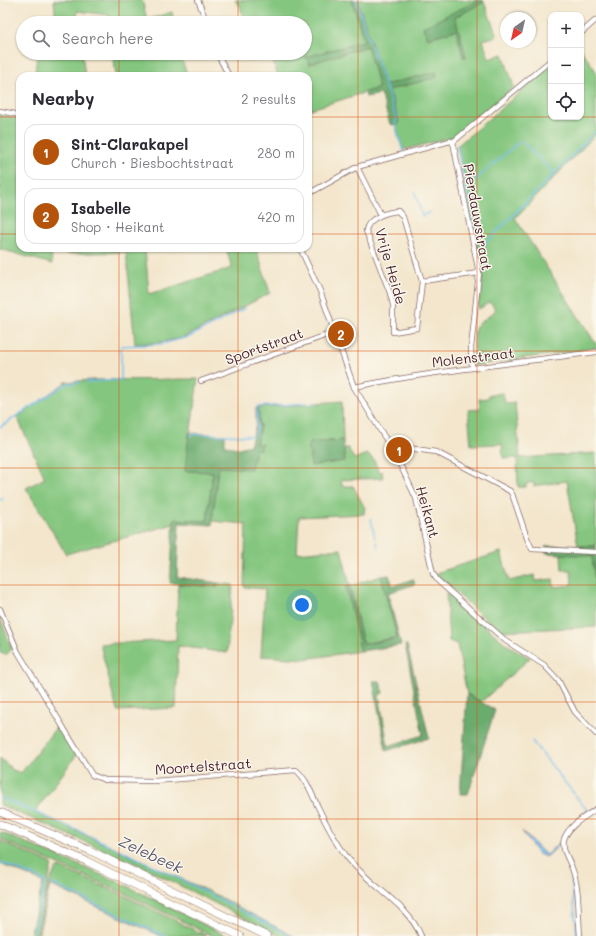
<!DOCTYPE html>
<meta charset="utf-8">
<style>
:root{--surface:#fff;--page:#f2f2f3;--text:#2b2b33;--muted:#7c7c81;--line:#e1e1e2;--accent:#b45309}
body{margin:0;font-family:Mali,sans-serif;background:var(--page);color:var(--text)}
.controls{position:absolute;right:12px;top:12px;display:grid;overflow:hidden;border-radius:8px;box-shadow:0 1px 3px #0004}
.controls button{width:36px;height:36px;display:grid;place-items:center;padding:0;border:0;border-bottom:1px solid var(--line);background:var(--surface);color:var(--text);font:20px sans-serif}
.compass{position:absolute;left:500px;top:12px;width:36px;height:36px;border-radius:50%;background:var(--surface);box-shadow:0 1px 3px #0004;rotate:214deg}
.you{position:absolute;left:302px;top:605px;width:14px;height:14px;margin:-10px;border:3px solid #fff;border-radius:50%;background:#1a73e8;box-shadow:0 0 0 6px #1a73e833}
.badge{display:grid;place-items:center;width:26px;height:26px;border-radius:50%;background:var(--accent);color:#fff;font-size:13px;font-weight:700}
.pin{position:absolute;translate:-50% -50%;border:2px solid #fff;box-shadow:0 1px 4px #0006}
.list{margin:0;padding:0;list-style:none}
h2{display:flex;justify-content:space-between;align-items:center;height:52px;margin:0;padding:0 16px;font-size:17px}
h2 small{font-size:13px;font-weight:400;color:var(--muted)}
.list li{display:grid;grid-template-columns:26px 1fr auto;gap:12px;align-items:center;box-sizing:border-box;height:56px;margin:0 8px 8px;padding:0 8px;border:1px solid var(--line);border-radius:12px}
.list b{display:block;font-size:15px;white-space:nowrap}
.list p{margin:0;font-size:13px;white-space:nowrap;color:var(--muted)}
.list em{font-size:13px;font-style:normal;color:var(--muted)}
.icon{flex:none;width:22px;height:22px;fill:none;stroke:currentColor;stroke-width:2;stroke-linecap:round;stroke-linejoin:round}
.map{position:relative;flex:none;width:596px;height:936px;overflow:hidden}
.search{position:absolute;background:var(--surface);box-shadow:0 1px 3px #0004;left:16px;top:16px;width:296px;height:44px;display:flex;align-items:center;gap:10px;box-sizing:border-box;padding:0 14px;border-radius:22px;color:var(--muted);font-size:15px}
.panel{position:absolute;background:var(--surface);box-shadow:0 1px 3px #0004;left:16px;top:72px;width:296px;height:180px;border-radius:12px}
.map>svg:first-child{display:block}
</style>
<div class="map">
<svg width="596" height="936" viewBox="0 0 596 936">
<rect width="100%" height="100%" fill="#fbf7ec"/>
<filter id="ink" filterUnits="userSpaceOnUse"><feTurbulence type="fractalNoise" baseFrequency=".025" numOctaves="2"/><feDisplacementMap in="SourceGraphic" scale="8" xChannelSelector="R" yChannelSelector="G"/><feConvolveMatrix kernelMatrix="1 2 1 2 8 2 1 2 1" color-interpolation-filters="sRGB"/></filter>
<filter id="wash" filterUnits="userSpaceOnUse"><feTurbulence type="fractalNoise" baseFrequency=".012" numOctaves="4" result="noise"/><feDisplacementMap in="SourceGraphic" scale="16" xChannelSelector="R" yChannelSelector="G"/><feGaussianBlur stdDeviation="0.9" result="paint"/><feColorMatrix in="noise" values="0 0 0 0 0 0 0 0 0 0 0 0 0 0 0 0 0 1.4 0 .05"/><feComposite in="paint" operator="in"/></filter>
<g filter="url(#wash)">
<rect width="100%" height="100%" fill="#f3e6cc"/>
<g fill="#84c67f" stroke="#677255">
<polygon points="54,0 142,0 147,20 172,12 174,23 110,23 109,15 77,11 78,23 56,23"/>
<polygon points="235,0 352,0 365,41 306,57 309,64 368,46 379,88 308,110 308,76 278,76 270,53 305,53 305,23 245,23 239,3 237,4"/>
<polygon points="357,0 479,0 423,28 428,38 456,30 463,57 466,56 455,17 484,2 497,36 483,40 489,59 503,54 514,87 453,137 403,150 395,125 399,123 389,90 437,77 436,72 385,85"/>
<polygon points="581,50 596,71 596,134 515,218 596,344 596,348 475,365 474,362 475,327 496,310 490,302 479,309 478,303 483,275 457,146 551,66 551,117 581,117"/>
<polygon points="37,53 82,53 85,76 35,76"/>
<polygon points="113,53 179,53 188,76 116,76"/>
<polygon points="0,115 20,119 20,248 145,248 149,294 232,268 226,248 256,248 270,293 183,338 156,343 135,344 126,252 69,254 51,250 52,264 0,249"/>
<polygon points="198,379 185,471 213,472 207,521 174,519 174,524 66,554 26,488 45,478 17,417 66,382 93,380"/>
<polygon points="503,393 505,404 515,403 520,458 596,453 596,546 578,546 567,481 534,486 533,482 526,484 526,487 518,487 517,458 503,458 502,444 471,445 468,410 480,409 479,399 489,398 489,395"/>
<polygon points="342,401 343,440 308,443 345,461 344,448 348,448 354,459 367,454 374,460 379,472 382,471 383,478 341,480 342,486 353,486 365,508 364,514 299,517 297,553 341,549 350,586 381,576 397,637 363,644 350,586 346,587 361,651 304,659 261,656 265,589 244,587 246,524 212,521 218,467 251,468 260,427 258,408"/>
<polygon points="501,552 509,581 534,575 536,581 553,579 554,587 572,585 571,570 562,570 561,554 592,556 596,592 596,627 499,631 439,577 436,573"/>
<polygon points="218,583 233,585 227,653 178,646 176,708 117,711 100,644 176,640 178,584 217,587"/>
<polygon points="446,592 506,644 530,658 481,702 467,694 457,644 449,641"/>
<polygon points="0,618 12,649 6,655 0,653"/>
<polygon points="58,725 77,754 35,812 212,893 293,936 280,936 145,868 0,805 0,758 13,770 21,773"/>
<polygon points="0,832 121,883 227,936 213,936 126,894 0,839"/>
<polygon points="0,841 52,864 36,936 30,936 43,882 0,864"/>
<path d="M59,867L119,893L207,936H161L50,885L38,936C41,923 48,872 59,867Z"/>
</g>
<g fill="#6bab6e" stroke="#5a654c">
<polygon points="352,0 357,0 385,85 436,72 437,77 389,90 399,123 395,125 390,124 381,94 366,97 365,92 379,88 367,46 309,64 306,57 364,41"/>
<polygon points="479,0 483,0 484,2 455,17 466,57 463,57 456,30 428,38 423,27"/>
<polygon points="256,408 258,408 260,427 256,444 262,444 261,449 255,450 251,469 218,467 212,525 179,523 177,577 218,583 218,587 170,583 174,519 207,521 213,472 185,471 189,433 225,435 225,446 239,448 250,445 256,425"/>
<polygon points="343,440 345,461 311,466 308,443"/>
<polygon points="546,546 596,546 596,592 592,556 546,553"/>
<polygon points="389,575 393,586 413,579 415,584 388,593 401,645 361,651 346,587 349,586 363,644 393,639 397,637 381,576"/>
<polygon points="405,645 407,645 429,738 386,751 373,681 380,681 383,693 379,695 388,746 423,735"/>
<polygon points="467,694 495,710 468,794 460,794"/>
</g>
<polygon fill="#75bced" stroke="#606e8c" points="522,831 546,855 559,843 560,844 549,855 545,857 537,853"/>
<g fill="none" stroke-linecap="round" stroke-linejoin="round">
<g stroke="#75bced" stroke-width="1.5">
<polyline points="356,0 370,42"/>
<polyline points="371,45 397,120 395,124 403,151"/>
<polyline points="522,141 555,174"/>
<polyline points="457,145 478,251 596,131"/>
<polyline points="466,188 520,141"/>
<polyline points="415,192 422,216 430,212"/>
<polyline points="86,382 119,380 121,379 121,346 161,344 189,337 245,308"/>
<polyline points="310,403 316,403"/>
<polyline points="0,427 66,384 80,382"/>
<polyline points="191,436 192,434 251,436"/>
<polyline points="256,436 257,427 257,407 307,403"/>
<polyline points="0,500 3,499"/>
<polyline points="371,519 375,538"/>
<polyline points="377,542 378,548"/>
<polyline points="532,741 587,810 587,814"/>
<path d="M0,798C100,837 195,886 291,936"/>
<polyline points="565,858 571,874 577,936"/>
<polyline points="0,862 45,881 33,936"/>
<polyline points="52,884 164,936"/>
</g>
</g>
</g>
<g filter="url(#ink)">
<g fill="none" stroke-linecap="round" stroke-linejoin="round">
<g stroke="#856563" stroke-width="6">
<g id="minor">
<polyline points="198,0 207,23"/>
<polyline points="581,33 596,20"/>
<polyline points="217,53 229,76"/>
<polyline points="0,111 20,115"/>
<polyline points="453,142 479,273 471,348 472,367"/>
<polyline points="357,167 381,215"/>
<polyline points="308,194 357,167 450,141 453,142 551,60"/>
<path d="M398,211L403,217L422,281L417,328L393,332V305L390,293L366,231C367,218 387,212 398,211Z"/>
<polyline points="300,248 320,291 354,387 396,456 416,498 433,574 438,581 506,641 544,665 558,680 575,712 596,734"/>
<polyline points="422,281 479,273"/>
<polyline points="201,381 335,332"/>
<path d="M354,387C434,371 515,363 596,352"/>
<polyline points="387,442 408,448"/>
<polyline points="396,456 408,448 436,452 510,491 512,494 527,538 532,549 596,552"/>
<path d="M0,609L18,652L92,775L105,780L154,781L296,770C307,779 312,795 318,807C326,824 335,841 347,857C368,885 408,904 421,936"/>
<path d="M580,936C578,914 580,889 572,868C569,859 561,849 564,839C569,825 585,817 596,809"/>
</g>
</g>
<g stroke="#856563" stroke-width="8">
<g id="highway">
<polyline points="0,812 91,851 267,936"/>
<polyline points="0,824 86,861 240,936"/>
</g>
</g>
<use href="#minor" stroke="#fff" stroke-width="4.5"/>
<use href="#highway" stroke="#fff" stroke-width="7"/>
</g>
</g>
<path fill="none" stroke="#e0560e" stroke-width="1" stroke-opacity="0.55" d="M119,0V23M238,0V23M358,0V936M477,0V936M119,53V76M238,53V76M0,117H20M308,117H551M551,117H581M581,117H596M0,234H20M308,234H596M119,248V936M238,248V936M0,351H596M0,468H596M0,585H596M0,702H596M0,819H596"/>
<g text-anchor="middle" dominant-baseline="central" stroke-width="3" stroke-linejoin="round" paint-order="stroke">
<g font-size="14" fill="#4a1f2b" stroke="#fbf7ec">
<text transform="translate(478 217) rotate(80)">Pierdauwstraat</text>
<text transform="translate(391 266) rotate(74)">Vrije Heide</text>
<text transform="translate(264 346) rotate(-20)">Sportstraat</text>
<text transform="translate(473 357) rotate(-7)">Molenstraat</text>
<text transform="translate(428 512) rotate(75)">Heikant</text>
<text transform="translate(203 766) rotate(-4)">Moortelstraat</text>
</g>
<g font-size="15" font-style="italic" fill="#59566f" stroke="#fbf7ec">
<text transform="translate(151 854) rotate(25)">Zelebeek</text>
</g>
</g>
</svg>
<div class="controls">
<button>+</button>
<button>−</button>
<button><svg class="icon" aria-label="locate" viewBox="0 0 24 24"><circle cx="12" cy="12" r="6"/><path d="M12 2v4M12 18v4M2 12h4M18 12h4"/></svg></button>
</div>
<svg class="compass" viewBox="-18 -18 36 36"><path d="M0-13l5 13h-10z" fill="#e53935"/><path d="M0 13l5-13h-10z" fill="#7c7c81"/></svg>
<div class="you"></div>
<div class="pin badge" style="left:399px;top:450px">1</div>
<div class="pin badge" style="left:341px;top:334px">2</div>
<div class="search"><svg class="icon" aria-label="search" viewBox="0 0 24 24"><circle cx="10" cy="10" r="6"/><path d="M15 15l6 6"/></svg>Search here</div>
<section class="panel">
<h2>Nearby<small>2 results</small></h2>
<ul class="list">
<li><span class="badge">1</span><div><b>Sint-Clarakapel</b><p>Church · Biesbochtstraat</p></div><em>280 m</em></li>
<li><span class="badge">2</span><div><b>Isabelle</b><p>Shop · Heikant</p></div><em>420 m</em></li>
</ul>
</section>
</div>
